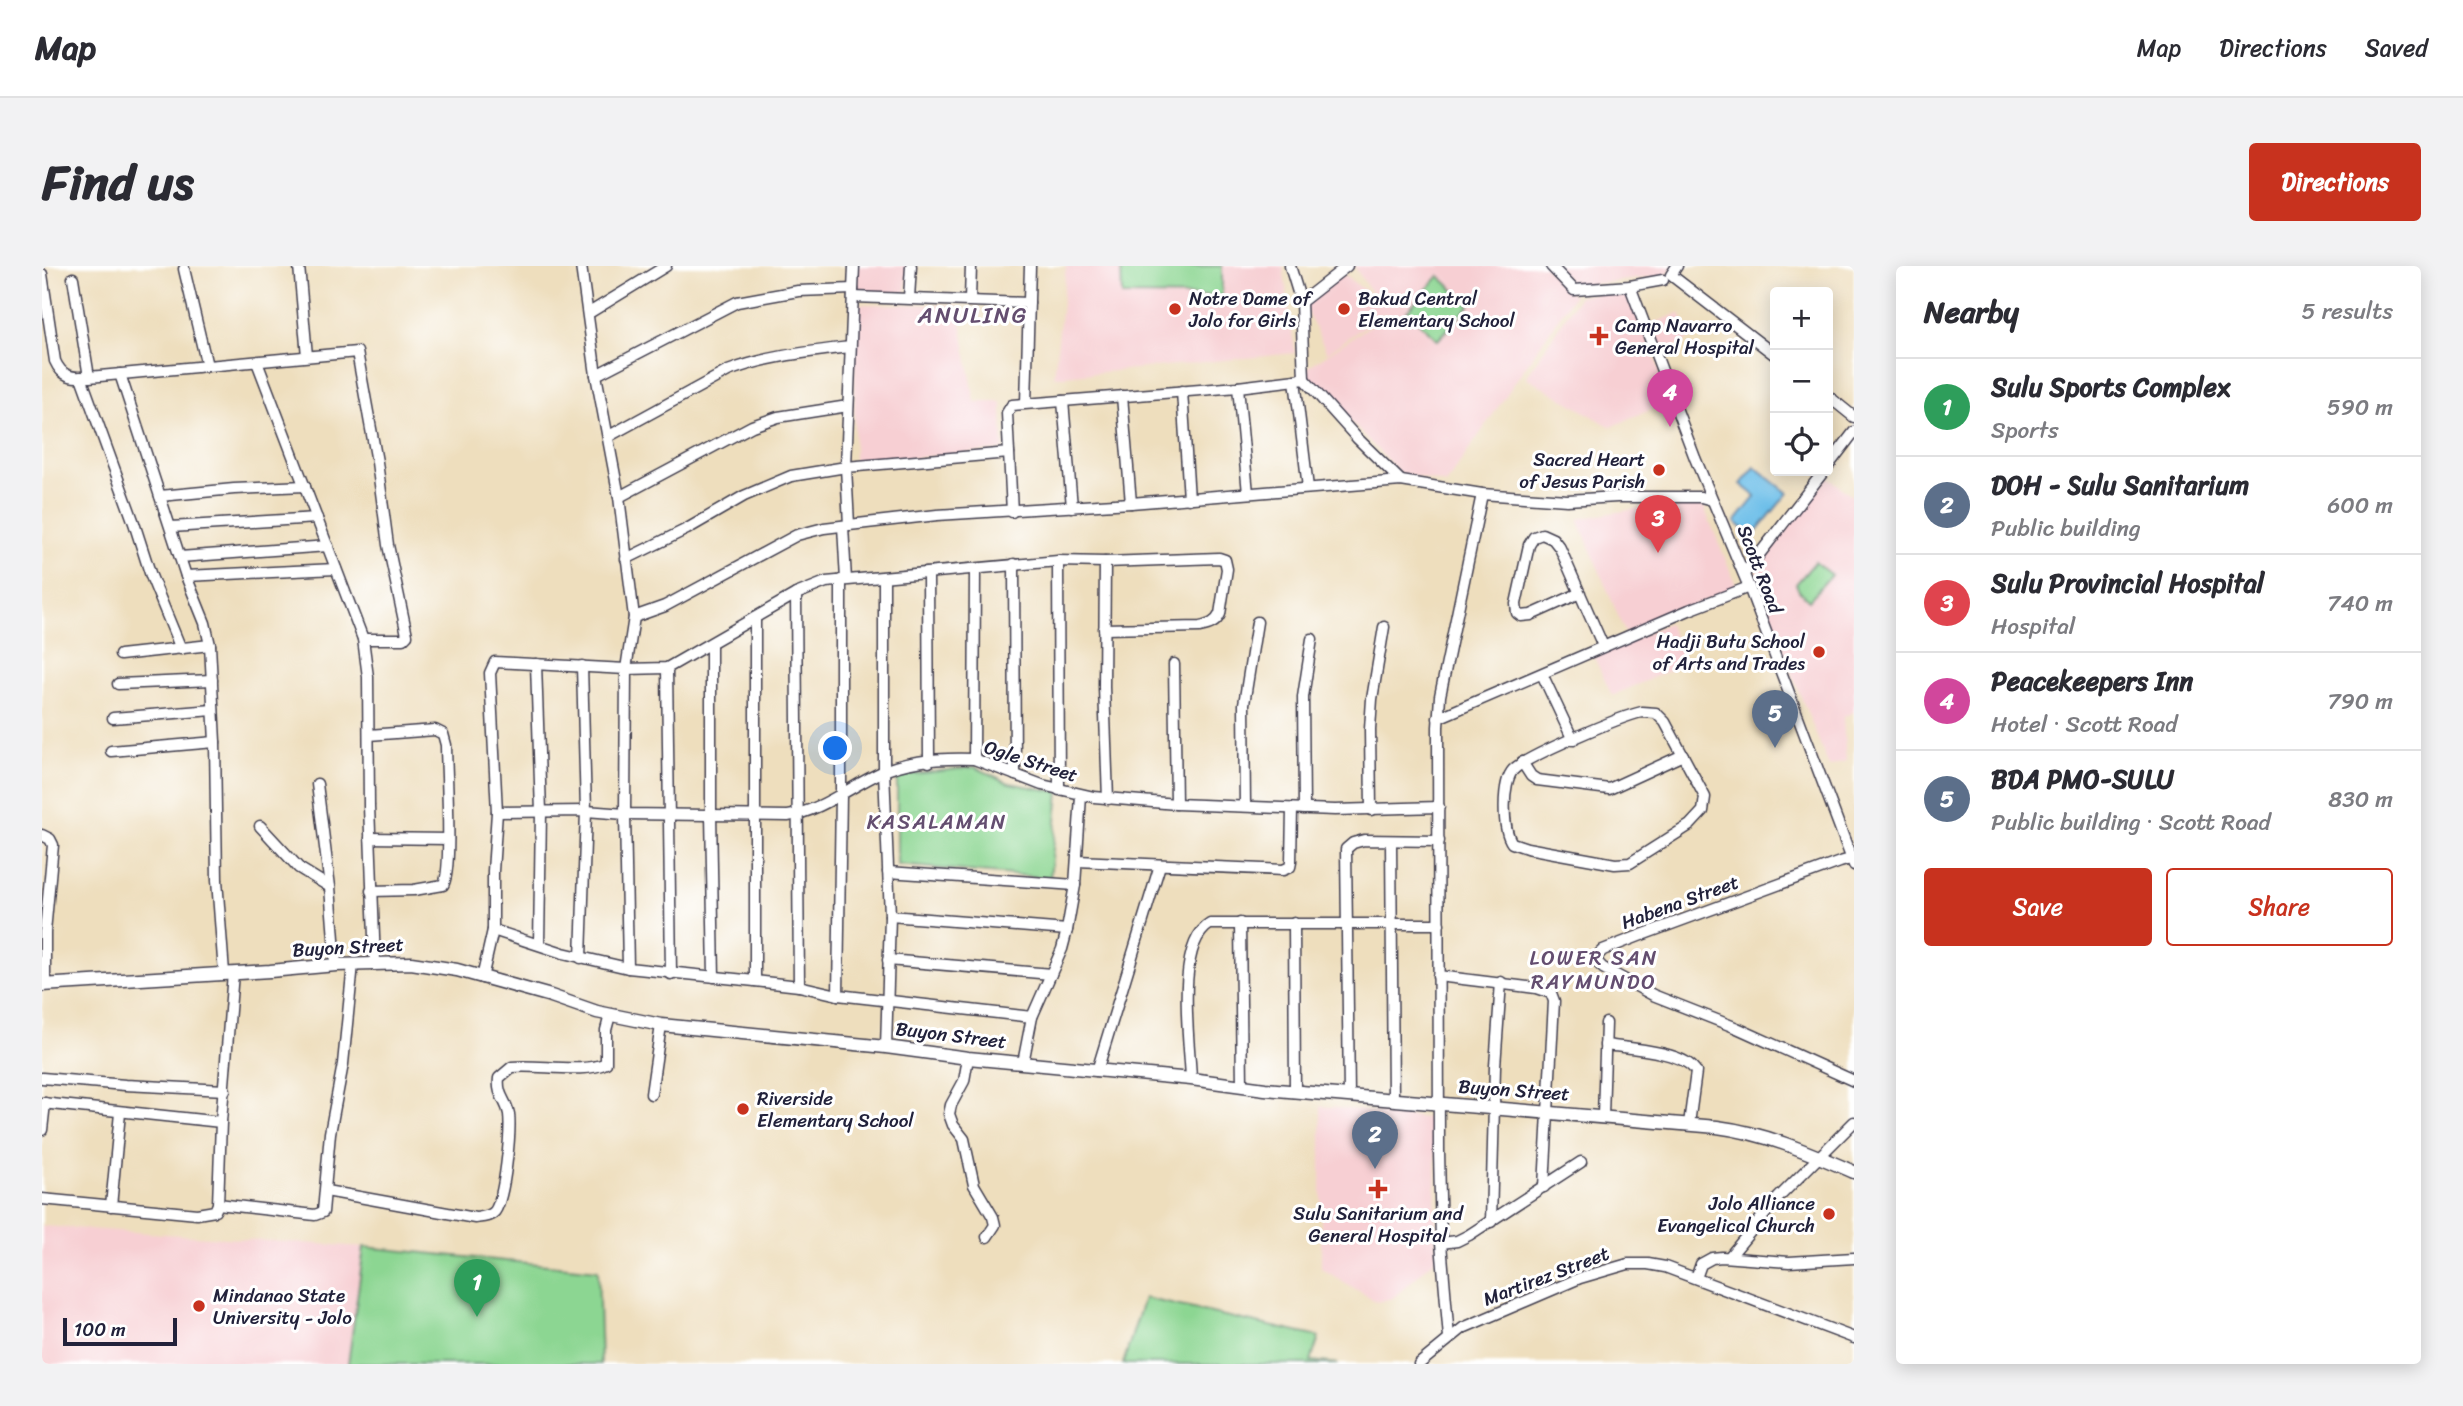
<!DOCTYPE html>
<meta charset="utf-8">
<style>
:root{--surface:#fff;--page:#f2f2f3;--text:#2b2b33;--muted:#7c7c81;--line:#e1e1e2;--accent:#c8321e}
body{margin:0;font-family:Sriracha,sans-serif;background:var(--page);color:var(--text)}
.controls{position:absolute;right:21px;top:21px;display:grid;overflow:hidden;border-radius:7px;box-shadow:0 4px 18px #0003}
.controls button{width:63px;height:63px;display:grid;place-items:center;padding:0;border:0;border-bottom:2px solid var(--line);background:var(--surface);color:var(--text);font:35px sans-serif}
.scale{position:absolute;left:21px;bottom:18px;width:114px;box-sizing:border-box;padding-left:7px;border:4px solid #22223b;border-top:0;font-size:19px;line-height:24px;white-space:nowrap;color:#22223b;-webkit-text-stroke:5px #fff;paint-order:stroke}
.you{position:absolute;left:794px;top:483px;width:24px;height:24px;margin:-18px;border:5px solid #fff;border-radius:50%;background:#1a73e8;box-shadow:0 0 0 10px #1a73e833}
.badge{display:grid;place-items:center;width:46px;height:46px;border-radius:50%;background:var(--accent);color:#fff;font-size:23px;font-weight:700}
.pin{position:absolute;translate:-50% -58px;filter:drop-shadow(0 2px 4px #0008)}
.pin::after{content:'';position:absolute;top:37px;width:24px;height:21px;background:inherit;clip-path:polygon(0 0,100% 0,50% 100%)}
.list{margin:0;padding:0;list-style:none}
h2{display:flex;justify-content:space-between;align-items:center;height:91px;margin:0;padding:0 28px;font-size:30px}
h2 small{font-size:23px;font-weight:400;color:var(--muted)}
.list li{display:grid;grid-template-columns:46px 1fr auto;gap:21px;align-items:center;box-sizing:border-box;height:98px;padding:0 28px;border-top:2px solid var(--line)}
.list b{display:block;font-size:26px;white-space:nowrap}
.list p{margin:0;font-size:23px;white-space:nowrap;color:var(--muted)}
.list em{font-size:23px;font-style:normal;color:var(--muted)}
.actions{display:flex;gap:14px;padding:21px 28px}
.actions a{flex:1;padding:16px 0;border:2px solid var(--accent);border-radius:7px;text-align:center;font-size:24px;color:var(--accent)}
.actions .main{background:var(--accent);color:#fff}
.icon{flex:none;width:38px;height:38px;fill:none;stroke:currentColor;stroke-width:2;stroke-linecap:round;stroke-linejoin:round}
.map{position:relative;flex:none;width:1812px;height:1098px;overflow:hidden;border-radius:7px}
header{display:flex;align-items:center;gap:42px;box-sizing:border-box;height:98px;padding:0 35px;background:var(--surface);border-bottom:2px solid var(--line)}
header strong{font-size:33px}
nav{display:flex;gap:38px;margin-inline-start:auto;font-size:24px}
.intro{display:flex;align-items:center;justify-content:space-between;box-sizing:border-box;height:168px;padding:0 42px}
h1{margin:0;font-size:49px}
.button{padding:18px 32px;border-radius:7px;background:var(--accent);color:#fff;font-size:24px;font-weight:700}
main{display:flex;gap:42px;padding:0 42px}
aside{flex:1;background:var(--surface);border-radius:7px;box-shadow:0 4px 18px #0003}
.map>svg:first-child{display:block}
</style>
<header>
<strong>Map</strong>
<nav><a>Map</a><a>Directions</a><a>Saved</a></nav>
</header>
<div class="intro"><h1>Find us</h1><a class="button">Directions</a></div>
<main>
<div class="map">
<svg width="1812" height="1098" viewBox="0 0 1812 1098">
<rect width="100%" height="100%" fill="#fff"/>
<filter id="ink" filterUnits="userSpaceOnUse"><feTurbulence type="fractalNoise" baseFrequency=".0143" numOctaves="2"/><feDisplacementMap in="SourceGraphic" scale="14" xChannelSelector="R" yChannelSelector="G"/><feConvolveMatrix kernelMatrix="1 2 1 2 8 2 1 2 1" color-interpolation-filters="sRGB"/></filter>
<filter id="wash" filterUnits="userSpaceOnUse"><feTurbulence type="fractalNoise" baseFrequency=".00686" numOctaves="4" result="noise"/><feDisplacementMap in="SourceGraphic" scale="28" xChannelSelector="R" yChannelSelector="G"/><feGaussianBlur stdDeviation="1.57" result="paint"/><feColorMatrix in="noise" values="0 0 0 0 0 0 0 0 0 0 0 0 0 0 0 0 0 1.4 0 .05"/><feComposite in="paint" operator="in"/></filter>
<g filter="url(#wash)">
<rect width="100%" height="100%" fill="#eedebd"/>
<g fill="#f7cfd3">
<polygon points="815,0 865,0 864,28 814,27"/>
<polygon points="1024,0 1241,0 1253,87 1012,111"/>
<polygon points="1312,0 1503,0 1524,24 1532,29 1404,218 1358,207 1265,111 1266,101 1344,49 1342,47 1285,87 1262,39 1299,7 1332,31"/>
<polygon points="1512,0 1631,0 1624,10 1533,20"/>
<polygon points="1586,23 1629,135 1569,161 1484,111 1537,30"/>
<polygon points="813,38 916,39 933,136 960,136 961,184 812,197"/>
<polygon points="1638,47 1648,72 1622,89 1609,58"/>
<polygon points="1786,211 1812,231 1812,446 1801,451 1804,495 1787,501 1717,325 1714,309 1721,294"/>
<polygon points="1659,234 1695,321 1584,369 1536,253 1638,235"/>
<polygon points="1626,357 1644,397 1570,430 1552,391"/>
<polygon points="1279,840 1393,853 1394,993 1351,1032 1335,1036 1279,1002"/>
<polygon points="0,960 322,981 306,1098 0,1098"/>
</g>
<g fill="#8cd692" stroke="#577c66" stroke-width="2">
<polygon points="1079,0 1180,0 1180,30 1080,29"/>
<polygon points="1397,10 1428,39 1396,74 1365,45"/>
<polygon points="1773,296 1789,309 1767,334 1757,325 1754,318"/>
<polygon points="933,501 967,517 1017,526 1008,612 855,599 855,510"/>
<polygon points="322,981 556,1004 559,1098 306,1098"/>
<polygon points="1102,1032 1277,1071 1269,1095 1296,1098 1081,1098"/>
</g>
<polygon fill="#6ebfe9" stroke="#487092" stroke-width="2" points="1713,201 1746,227 1711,270 1693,256 1714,230 1699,218"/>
</g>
<g filter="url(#ink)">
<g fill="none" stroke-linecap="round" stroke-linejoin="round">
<g stroke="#413e4e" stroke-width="13">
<g id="minor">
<polyline points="257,0 265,90"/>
<polyline points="539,0 554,109 577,231 592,351 584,403 583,548 586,702"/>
<polyline points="1248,0 1259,36 1262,113"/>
<polyline points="1509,0 1532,24 1588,20 1621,14"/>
<polyline points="1635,0 1629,9 1733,89"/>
<polyline points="142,3 165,100"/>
<path d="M0,8L13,95C20,111 30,112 47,111L315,86L335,196L346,279L365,369L361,373H321"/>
<polyline points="31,12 47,111"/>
<polyline points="1588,20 1653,192 1707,321 1812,599"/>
<polyline points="811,31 987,37"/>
<polyline points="867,32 869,0"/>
<polyline points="928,34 929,0"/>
<polyline points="1259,36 1305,0"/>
<polyline points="547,47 624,0"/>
<polyline points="215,96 321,373 326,411 327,540 333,697"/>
<polyline points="78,108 144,310 163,357 168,379 173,476 175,614 182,707"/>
<polyline points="554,109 695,36 756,25 811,23"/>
<polyline points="39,111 92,257 109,310 139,383"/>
<polyline points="1253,114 1266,222"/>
<polyline points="1196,121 1206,227"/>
<polyline points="1140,125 1147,233"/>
<polyline points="1080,130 1089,237"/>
<polyline points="1786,130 1812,151"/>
<polyline points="1021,135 1030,241"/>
<polyline points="984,137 988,0"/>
<path d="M567,170L686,105C725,90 766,86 808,81"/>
<polyline points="1786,200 1812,166"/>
<polyline points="118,230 192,223 263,220"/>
<polyline points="577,231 710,160 736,151 806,140"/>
<polyline points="970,246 965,147 970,139 1196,121 1262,113 1315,172 1359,215"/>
<polyline points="807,259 804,201 812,0"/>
<polyline points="801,260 804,314"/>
<polyline points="129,261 275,252"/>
<polyline points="138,291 286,280"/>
<polyline points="584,293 645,263 702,230 749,210 804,201 967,187"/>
<polyline points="1016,295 1017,524"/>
<polyline points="972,298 973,509"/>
<polyline points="886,308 887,496"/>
<polyline points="1702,308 1782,205"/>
<polyline points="144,310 294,303"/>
<polyline points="842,312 842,505 848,650 844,781"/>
<polyline points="1538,327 1489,349 1479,350 1475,347 1474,338 1487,279 1492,271 1500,268 1511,273 1518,282 1561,380"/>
<polyline points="754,328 757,720"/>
<polyline points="592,351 623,340 755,269 782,262 807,259 895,249 1089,237 1359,215 1440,228 1525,234 1575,231 1659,231 1670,234"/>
<path d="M1062,363L1158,361C1167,359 1174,357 1178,348L1185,303L1183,294L1177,292L1063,296"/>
<polyline points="669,378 669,548 672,711"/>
<polyline points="78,389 168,379"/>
<polyline points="494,398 499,546 497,678"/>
<polyline points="1132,398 1134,538"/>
<polyline points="625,402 629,708"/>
<polyline points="1500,408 1531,474"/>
<polyline points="76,418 170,414"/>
<path d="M1600,446L1614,447L1623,456L1663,531L1661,545L1648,559L1588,597L1573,598L1485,582L1470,577C1460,563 1460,516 1471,504C1483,491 1580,450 1600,446Z"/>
<polyline points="71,452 171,444"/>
<polyline points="1396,452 1647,344 1707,321"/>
<path d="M327,469L393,464L401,468L404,479C404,501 411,607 401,619L372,624L329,625"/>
<polyline points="69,485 173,476"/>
<polyline points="932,493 933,303"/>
<polyline points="1480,496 1489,510 1495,514 1567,523 1641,489"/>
<polyline points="275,518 288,621 294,699"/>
<polyline points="1203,540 1202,438 1215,356"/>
<polyline points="1262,543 1261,431 1270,373"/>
<polyline points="1329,544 1328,463 1330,433 1342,361"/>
<path d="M455,546L544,545L583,548L746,550C779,545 809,520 840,506C866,494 903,492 932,493L1000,519L1052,531L1134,538L1293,544L1397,541"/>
<polyline points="218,560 257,602 288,621"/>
<polyline points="0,569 8,573 11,579 3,666 3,719"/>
<polyline points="328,572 406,573"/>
<polyline points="1349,575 1351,834"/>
<polyline points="1812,592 1798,596 1597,670 1561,684 1555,690 1556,697 1561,702 1611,729 1695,762 1812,815"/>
<polyline points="1035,595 1241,604 1248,601 1249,596 1250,543"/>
<polyline points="846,606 1033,619"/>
<polyline points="848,650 1025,664"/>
<polyline points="1198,657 1200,820"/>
<polyline points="1252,657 1253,826"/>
<polyline points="451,664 521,687 586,702 713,715 757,720 796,729 990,751"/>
<polyline points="539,692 544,545 540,400"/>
<polyline points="846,694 1009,708"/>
<polyline points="1396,710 1494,722 1509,727 1512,735 1502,921"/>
<polyline points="440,712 451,664 451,605 455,546 448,407 453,396 584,403 625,402 754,328 784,316 1016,295 1063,296 1062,421 1066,533"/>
<polyline points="713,715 713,352"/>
<polyline points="796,729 799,527 799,314"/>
<path d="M1563,779C1585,782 1644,785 1654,806L1647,858"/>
<polyline points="926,792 922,815 909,839 907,848 911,859 922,873 932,919 951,951 953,959 945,971"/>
<polyline points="981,797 990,751 1020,683 1025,664 1033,619 1039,530"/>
<polyline points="1055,805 1118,599"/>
<polyline points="0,812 83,819 183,824"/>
<path d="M1149,813C1148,777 1132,679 1168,658H1397"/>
<polyline points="609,828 619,759"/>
<polyline points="1307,830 1304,583 1311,577 1322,574 1397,575"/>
<polyline points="0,837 179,856"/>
<polyline points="1561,850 1564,757"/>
<polyline points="0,864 3,837"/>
<path d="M284,925L433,952C440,951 448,951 453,945C463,930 469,866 467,848C464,833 455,830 457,812L470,801C495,798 543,808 564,797V764L568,749"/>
<polyline points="0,933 155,948 173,945 176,938 179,856 191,707"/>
<polyline points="176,938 273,949 281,946 288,867 301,798 311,698"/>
<polyline points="69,940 78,847"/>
<polyline points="1449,956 1453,800 1459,716"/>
<polyline points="1399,977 1415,975 1427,969 1539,896"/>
<polyline points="1688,990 1737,931 1812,856"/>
<polyline points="1654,1012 1659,998 1670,992 1680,991 1747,996 1812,992"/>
<polyline points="1407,1072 1399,977 1397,885 1396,461 1398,430 1440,228"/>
<polyline points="1377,1098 1421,1062 1538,1012 1586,998 1606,998 1623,1001 1812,1072"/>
</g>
</g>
<g stroke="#413e4e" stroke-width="15">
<path id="major" d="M0,719L228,705L294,699L369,697L415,704L509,730L555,746L619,759L844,781L926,792L1149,813L1223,823L1675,861C1723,867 1768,887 1812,906"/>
</g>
<use href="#minor" stroke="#fff" stroke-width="10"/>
<use href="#major" stroke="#fff" stroke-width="12"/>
</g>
</g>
<g fill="#c8321e" stroke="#fff" stroke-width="2.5">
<circle cx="1133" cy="43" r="7"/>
<circle cx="1302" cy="43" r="7"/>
<path d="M1553.5 59.5h7v7h7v7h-7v7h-7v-7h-7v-7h7z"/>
<circle cx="1617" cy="204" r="7"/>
<circle cx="1777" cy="386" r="7"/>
<circle cx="701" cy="843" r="7"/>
<path d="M1332.5 912.5h7v7h7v7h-7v7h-7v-7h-7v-7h7z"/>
<circle cx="1787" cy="948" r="7"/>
<circle cx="157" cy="1040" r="7"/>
</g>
<g text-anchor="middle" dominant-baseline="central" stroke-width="6" stroke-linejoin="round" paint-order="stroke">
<g font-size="19" fill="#22223b" stroke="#fff" text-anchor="start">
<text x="1147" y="32">Notre Dame of<tspan x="1147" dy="22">Jolo for Girls</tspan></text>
<text x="1316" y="32">Bakud Central<tspan x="1316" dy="22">Elementary School</tspan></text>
<text x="1573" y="59">Camp Navarro<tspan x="1573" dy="22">General Hospital</tspan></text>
<text x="1603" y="193" text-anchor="end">Sacred Heart<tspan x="1603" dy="22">of Jesus Parish</tspan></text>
<text x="1763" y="375" text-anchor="end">Hadji Butu School<tspan x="1763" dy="22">of Arts and Trades</tspan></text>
<text x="715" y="832">Riverside<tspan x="715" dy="22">Elementary School</tspan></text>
<text x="1773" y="937" text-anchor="end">Jolo Alliance<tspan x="1773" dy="22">Evangelical Church</tspan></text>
<text x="1336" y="947" text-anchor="middle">Sulu Sanitarium and<tspan x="1336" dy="22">General Hospital</tspan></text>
<text x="171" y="1029">Mindanao State<tspan x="171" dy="22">University - Jolo</tspan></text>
</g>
<g font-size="19" fill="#22223b" stroke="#fff">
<text transform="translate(1718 303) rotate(69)">Scott Road</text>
<text transform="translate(989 495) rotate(18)">Ogle Street</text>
<text transform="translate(1638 636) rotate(-20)">Habena Street</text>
<text transform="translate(306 681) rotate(-3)">Buyon Street</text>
<text transform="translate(909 769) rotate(7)">Buyon Street</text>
<text transform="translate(1472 824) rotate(4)">Buyon Street</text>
<text transform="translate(1504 1010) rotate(-21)">Martirez Street</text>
</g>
<g font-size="21" letter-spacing="2" fill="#644e70" stroke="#fff">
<text x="895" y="556">KASALAMAN</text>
<text x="1552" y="692">LOWER SAN<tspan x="1552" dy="24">RAYMUNDO</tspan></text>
</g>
<g font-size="23" letter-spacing="2" fill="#644e70" stroke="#fff">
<text x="931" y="49">ANULING</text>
</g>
</g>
</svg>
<div class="controls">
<button>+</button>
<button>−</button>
<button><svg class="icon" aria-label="locate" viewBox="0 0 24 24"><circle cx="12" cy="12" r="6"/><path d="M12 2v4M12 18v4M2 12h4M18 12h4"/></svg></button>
</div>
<div class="scale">100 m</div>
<div class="you"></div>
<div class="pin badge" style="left:435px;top:1051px;background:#2e9e5b">1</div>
<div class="pin badge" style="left:1333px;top:903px;background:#5c6f8a">2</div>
<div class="pin badge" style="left:1616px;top:287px;background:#e0444e">3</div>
<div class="pin badge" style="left:1628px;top:161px;background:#d1479c">4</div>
<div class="pin badge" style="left:1733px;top:482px;background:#5c6f8a">5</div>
</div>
<aside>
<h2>Nearby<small>5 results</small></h2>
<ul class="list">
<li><span class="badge" style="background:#2e9e5b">1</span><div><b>Sulu Sports Complex</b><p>Sports</p></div><em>590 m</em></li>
<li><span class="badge" style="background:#5c6f8a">2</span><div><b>DOH - Sulu Sanitarium</b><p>Public building</p></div><em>600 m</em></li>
<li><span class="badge" style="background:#e0444e">3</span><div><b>Sulu Provincial Hospital</b><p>Hospital</p></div><em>740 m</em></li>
<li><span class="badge" style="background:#d1479c">4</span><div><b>Peacekeepers Inn</b><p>Hotel · Scott Road</p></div><em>790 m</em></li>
<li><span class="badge" style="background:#5c6f8a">5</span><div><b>BDA PMO-SULU</b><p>Public building · Scott Road</p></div><em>830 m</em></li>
</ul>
<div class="actions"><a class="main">Save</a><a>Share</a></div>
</aside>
</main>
